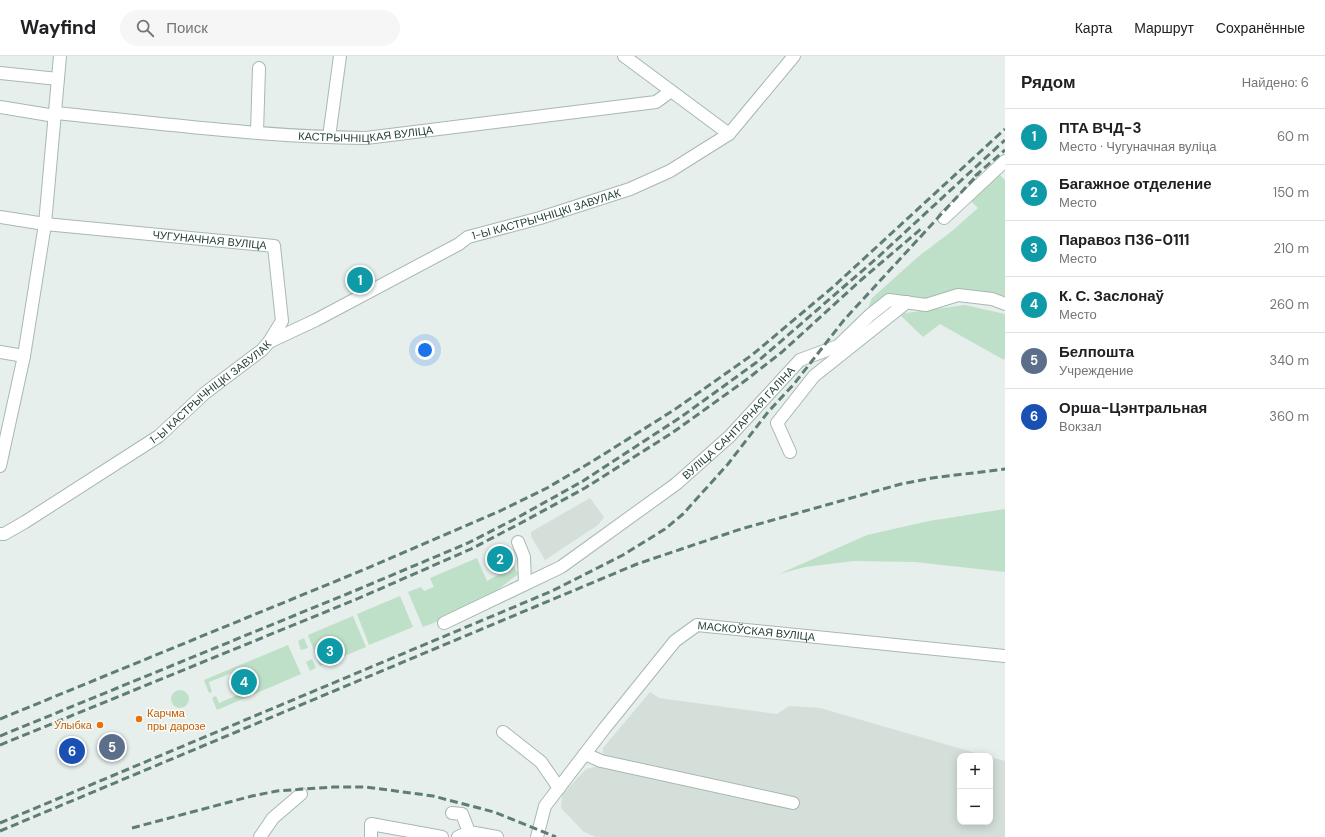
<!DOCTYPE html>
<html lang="ru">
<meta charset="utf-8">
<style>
:root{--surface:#fff;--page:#f6f6f6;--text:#202124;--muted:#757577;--line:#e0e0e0;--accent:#7c3aed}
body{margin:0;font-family:"DM Sans",sans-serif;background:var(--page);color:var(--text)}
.controls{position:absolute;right:12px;bottom:12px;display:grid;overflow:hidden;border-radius:8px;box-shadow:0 2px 10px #0003}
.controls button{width:36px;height:36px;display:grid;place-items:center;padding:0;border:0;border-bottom:1px solid var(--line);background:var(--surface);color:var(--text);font:20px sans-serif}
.you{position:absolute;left:425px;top:294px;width:14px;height:14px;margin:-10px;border:3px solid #fff;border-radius:50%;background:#1a73e8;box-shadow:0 0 0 6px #1a73e833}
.badge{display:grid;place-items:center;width:26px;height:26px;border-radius:50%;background:var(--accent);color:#fff;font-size:13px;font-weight:700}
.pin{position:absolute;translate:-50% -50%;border:2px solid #fff;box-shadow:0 1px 4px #0006}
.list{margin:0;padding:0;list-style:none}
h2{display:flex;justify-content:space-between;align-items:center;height:52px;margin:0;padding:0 16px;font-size:17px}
h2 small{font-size:13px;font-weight:400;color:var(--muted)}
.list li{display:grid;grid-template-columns:26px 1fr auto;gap:12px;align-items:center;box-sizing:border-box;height:56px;padding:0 16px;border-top:1px solid var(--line)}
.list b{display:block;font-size:15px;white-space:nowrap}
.list p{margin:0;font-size:13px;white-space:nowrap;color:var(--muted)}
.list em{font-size:13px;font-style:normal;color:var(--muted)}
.icon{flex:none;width:22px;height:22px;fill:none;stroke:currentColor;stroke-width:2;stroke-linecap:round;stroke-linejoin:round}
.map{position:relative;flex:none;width:1005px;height:781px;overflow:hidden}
header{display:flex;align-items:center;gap:24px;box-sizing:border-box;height:56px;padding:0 20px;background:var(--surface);border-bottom:1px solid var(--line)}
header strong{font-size:19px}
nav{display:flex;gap:22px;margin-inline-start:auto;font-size:14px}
.search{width:280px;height:36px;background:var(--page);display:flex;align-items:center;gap:10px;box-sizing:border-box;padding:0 14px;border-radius:22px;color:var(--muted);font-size:15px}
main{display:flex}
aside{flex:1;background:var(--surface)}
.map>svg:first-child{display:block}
</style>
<header>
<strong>Wayfind</strong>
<div class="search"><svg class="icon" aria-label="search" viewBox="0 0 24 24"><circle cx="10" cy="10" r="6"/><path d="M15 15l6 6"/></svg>Поиск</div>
<nav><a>Карта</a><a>Маршрут</a><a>Сохранённые</a></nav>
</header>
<main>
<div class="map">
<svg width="1005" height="781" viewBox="0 0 1005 781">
<rect width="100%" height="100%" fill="#e6efeb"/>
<g fill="#d4dfda">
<polygon points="590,442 604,461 598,469 545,504 531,480 531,476"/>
<polygon points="650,636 659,642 777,658 789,650 820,652 986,700 960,700 960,766 990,766 990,701 1005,705 1005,781 596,781 584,776 561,752 562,739 586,713 599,710 603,700 603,692"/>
</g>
<g fill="#bfe0c8">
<polygon points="996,115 1005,124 1005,243 925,245 893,240 868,252 872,242 919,200 952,175 978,152 971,145"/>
<polygon points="965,249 1005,258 1005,301 1004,304 940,268 923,281 899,258"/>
<polygon points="1005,453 1005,516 915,506 854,505 805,511 779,518 867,479 929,465"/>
<polygon points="477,502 487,525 514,510 518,518 477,550 423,571 408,536 421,531 424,535 434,531 430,522"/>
<polygon points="400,540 413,571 369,589 357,558"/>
<polygon points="353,560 366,591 320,610 308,579"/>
<polygon points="304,582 308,592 301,594 298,585"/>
<polygon points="288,589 301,618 217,654 212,642 216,640 219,647 254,632 245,612 209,626 212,636 209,637 204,624"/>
<polygon points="312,603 316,612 310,615 306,606"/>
<circle cx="180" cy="643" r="9"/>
</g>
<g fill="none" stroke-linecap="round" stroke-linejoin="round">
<g stroke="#a8b8b2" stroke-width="14">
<g id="minor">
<polyline points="624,0 729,78"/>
<polyline points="0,17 58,23"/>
<polyline points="0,51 55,60"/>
<path id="s1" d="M55,57C158,67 263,81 366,82L656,46L671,35"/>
<polyline points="257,76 259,12"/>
<polyline points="329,81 340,0"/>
<path id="s2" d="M0,161L45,168L274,190L282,265L269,286"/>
<polyline points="944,162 1005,105"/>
<polyline points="0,296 24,300"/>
<polyline points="790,396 777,367 814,320 907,246"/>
<polyline points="0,410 24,300 45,168 60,0"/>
<path id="s3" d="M0,478H4L25,466L159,380L205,337L262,294L269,286L316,264L459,188L468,181L540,162L630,133L670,115L729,78L794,0"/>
<polyline points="518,486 524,501 525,528"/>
<path id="s4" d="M444,567L561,511L676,428L730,380L800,304L838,290L870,259L889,244L926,249L958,239L992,243L1005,248"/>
<polyline points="503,676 541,706 559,732"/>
<polyline points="585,698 601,705 793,747"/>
<polyline points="452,757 462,758 469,776 497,781"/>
<polyline points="260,781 273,762 301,738"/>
<polyline points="371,781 371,768 442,781"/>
<polyline points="458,781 469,776"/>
<path id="s5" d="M537,781L545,750L604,673L675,585L697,569L1005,600"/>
</g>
</g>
<use href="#minor" stroke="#fff" stroke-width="12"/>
<g stroke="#5f7d75" stroke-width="3" stroke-dasharray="8 4" stroke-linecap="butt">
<polyline points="975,120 1005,94"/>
<polyline points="0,663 363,514 500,455 547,432 593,405 674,354 752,299 833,231 1005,73"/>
<polyline points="0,680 359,533 468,487 513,464 583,425 681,361 757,306 877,202 1005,84"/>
<polyline points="0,689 357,543 471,493 519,468 585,432 672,377 746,324 782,296 861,224 922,172"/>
<polyline points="0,767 552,535 623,499 665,473 683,458 728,408 768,356 794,328 844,264 979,117"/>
<polyline points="132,772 252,740 277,735 333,731 366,731 433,740 494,756 556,781"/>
<polyline points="0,775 637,508 741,473 901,428 932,422 1005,413"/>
</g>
</g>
<g fill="#e8710a" stroke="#f7fbf9" stroke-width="1.5">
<circle cx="139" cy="663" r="4"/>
<circle cx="100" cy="669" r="4"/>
</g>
<g text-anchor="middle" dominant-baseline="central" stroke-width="3" stroke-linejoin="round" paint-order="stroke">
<g font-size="11" fill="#24423a" stroke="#f7fbf9">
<text stroke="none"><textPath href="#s1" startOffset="312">КАСТРЫЧНІЦКАЯ ВУЛІЦА</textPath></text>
<text stroke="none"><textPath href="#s3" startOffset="639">1-Ы КАСТРЫЧНІЦКІ ЗАВУЛАК</textPath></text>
<text stroke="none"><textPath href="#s2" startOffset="211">ЧУГУНАЧНАЯ ВУЛІЦА</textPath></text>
<text stroke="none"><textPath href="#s3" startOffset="255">1-Ы КАСТРЫЧНІЦКІ ЗАВУЛАК</textPath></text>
<text stroke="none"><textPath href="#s4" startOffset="359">ВУЛІЦА САНІТАРНАЯ ГАЛІНА</textPath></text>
<text stroke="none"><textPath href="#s5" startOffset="329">МАСКОЎСКАЯ ВУЛІЦА</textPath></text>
</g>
<g font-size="11" fill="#c56008" stroke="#f7fbf9" text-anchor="start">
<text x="147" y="657">Карчма<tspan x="147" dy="13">пры дарозе</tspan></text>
<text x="92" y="669" text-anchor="end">Улыбка</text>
</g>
</g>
</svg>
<div class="controls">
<button>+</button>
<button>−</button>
</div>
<div class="you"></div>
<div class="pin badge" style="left:360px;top:224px;background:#0f9aa8">1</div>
<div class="pin badge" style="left:500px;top:503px;background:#0f9aa8">2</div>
<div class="pin badge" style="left:330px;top:595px;background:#0f9aa8">3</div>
<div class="pin badge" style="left:244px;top:626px;background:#0f9aa8">4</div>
<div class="pin badge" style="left:112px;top:691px;background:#5c6f8a">5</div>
<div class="pin badge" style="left:72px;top:695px;background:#1a4fb4">6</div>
</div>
<aside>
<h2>Рядом<small>Найдено: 6</small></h2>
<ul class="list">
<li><span class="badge" style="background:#0f9aa8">1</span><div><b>ПТА ВЧД-3</b><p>Место · Чугуначная вуліца</p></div><em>60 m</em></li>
<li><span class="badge" style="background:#0f9aa8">2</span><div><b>Багажное отделение</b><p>Место</p></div><em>150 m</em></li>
<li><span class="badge" style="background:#0f9aa8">3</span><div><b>Паравоз П36-0111</b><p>Место</p></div><em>210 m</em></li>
<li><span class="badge" style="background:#0f9aa8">4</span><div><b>К. С. Заслонаў</b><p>Место</p></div><em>260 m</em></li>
<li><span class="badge" style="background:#5c6f8a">5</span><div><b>Белпошта</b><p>Учреждение</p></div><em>340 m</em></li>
<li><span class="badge" style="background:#1a4fb4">6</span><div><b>Орша-Цэнтральная</b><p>Вокзал</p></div><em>360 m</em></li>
</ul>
</aside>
</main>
